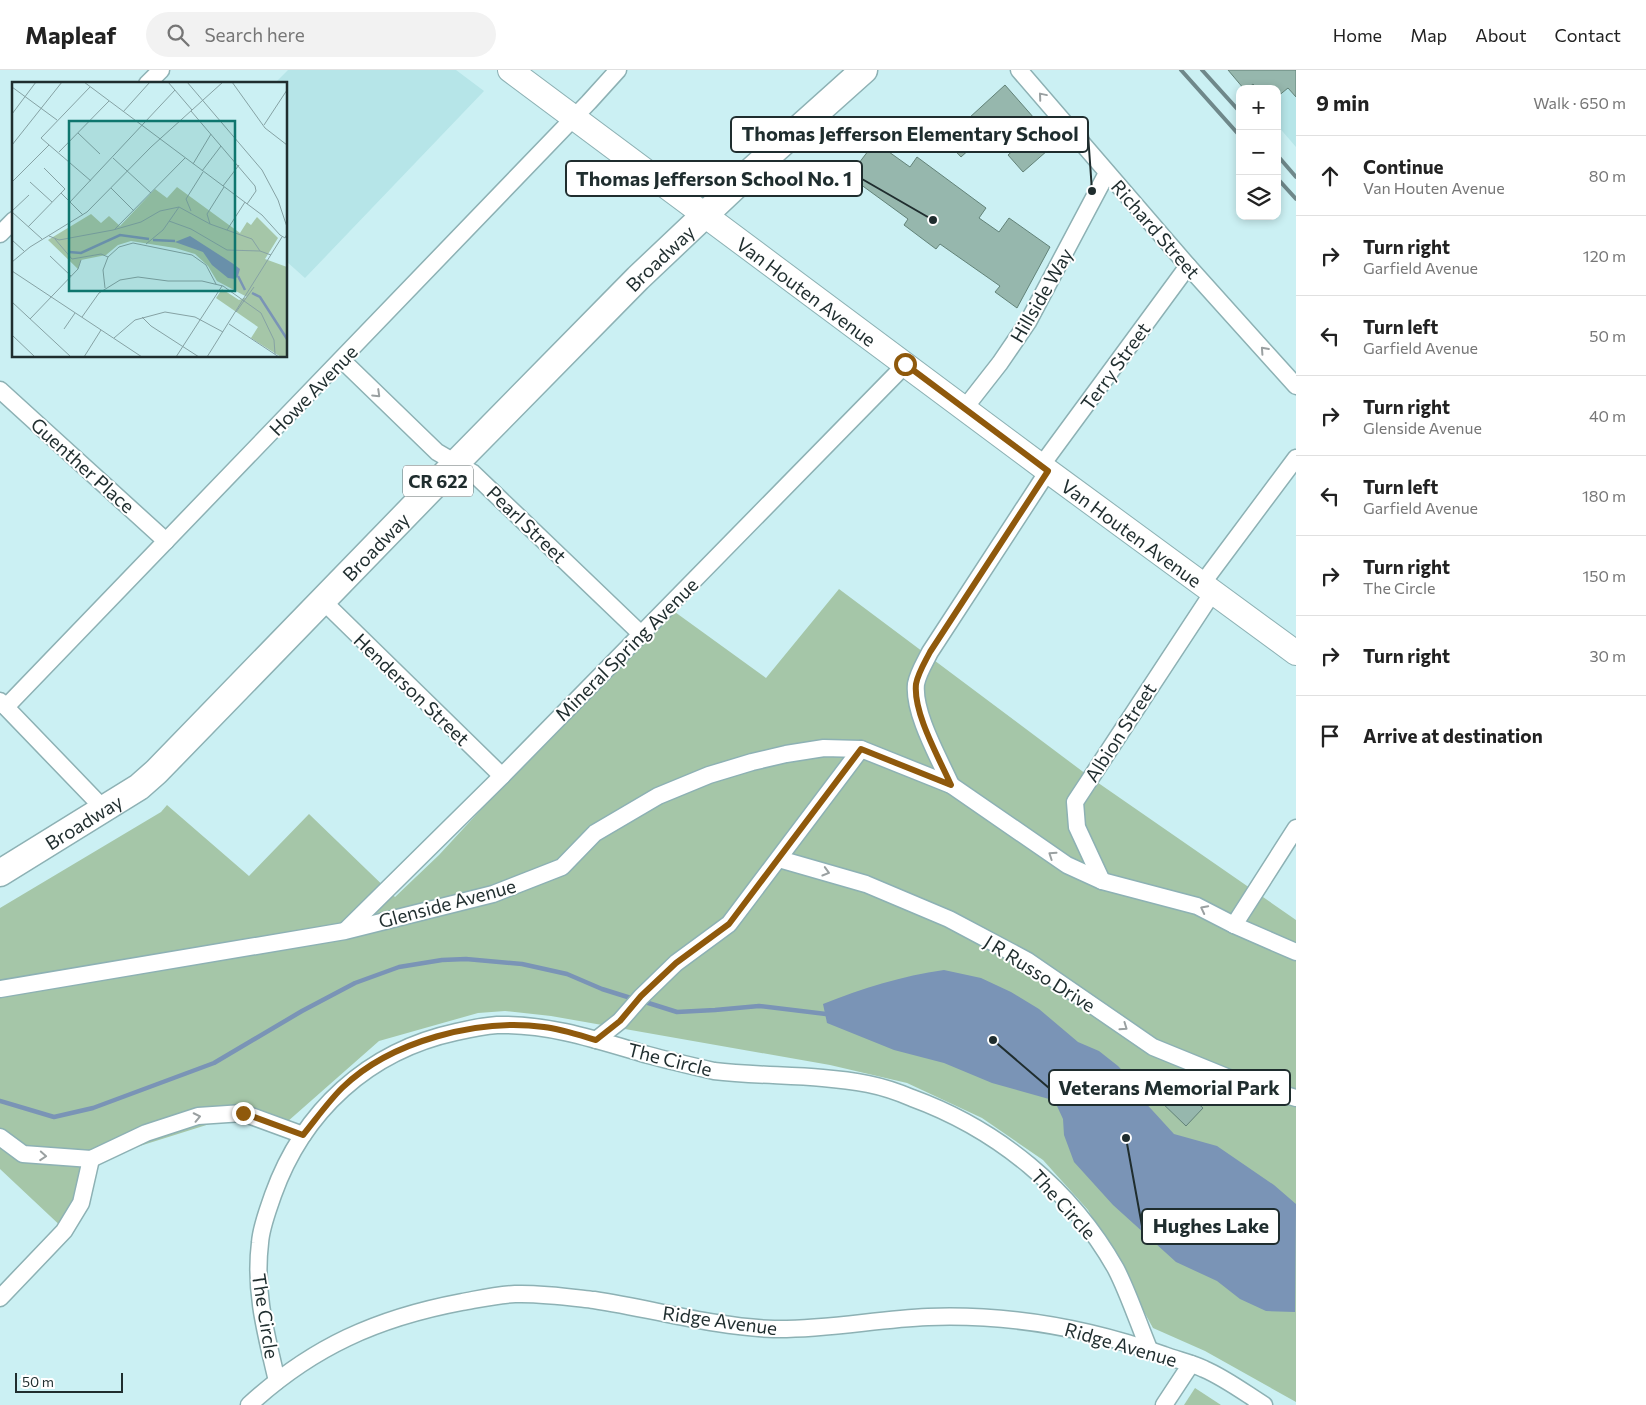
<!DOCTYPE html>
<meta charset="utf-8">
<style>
:root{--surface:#fff;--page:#f2f2f2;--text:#222;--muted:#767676;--line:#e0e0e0}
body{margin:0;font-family:Commissioner,sans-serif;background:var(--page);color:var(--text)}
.controls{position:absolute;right:15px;top:15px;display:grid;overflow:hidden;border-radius:10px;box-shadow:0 2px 8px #0003}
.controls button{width:45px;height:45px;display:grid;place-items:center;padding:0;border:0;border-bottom:1px solid var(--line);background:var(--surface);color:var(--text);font:25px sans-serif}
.scale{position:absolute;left:15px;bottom:12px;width:108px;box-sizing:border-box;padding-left:5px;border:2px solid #1f2d2e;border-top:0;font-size:14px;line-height:18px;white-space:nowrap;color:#1f2d2e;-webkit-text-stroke:4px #fff;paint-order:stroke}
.stop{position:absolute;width:15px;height:15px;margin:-11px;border:4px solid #8f590c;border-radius:50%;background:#fff}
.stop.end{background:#8f590c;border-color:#fff;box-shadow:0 1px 5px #0008}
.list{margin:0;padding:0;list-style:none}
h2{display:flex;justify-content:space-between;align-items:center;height:65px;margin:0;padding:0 20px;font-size:21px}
h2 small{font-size:16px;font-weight:400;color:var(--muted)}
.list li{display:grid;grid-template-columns:32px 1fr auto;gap:15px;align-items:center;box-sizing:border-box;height:80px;padding:0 20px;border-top:1px solid var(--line)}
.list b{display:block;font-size:19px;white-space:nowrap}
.list p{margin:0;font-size:16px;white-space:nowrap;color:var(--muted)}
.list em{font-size:16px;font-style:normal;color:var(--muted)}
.icon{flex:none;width:28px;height:28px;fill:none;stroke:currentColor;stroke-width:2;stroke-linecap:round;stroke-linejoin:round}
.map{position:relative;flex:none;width:1296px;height:1335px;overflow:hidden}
header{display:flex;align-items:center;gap:30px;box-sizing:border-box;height:70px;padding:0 25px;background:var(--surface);border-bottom:1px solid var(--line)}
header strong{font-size:24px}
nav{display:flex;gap:28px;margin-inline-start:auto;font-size:18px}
.search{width:350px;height:45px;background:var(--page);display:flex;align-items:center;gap:12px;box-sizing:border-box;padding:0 18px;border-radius:28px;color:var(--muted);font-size:19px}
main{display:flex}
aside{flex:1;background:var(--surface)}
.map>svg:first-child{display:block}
</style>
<header>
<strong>Mapleaf</strong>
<div class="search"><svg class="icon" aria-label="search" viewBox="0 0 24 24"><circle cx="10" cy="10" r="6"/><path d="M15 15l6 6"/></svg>Search here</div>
<nav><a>Home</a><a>Map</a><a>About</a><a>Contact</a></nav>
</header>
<main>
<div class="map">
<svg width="1296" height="1335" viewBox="0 0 1296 1335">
<rect width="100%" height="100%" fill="#cbf0f3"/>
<g fill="#b6e5e8">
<polygon points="288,0 456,0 484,21 305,208 286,191 286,14 274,14"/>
<polygon points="1231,0 1296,0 1296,77 1277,55 1277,19 1247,19"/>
</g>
<g fill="#a5c6a8">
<polygon points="839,519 1094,710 1296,850 1296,1332 1205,1281 1153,1258 1088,1140 1043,1090 982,1048 907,1013 830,995 551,946 505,941 478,943 379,971 287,1052 235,1046 89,1092 66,1161 0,1099 0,838 161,742 167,735 249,806 309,744 395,827 439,785 668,537 766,608"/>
<polygon points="1195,1318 1221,1335 1184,1335"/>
</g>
<path fill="#7a94b6" d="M944,900L981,908L1011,922L1039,939L1078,972L1099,981L1118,996L1133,1012L1142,1029L1174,1064L1217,1076L1274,1115L1296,1134L1295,1242L1266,1241L1240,1229L1217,1211L1176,1192L1113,1135L1074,1092L1064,1065L1063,1049L1057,1036L1049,1029L992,1013L944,993L894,980L827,953L823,934C863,918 902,906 944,900Z"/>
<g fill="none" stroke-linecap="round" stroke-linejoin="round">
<g stroke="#7a94b6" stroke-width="4.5">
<polyline points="642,931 677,942 715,940 759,936 826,944"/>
<polyline points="0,1031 54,1047 93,1038 214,993 302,941 355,913 399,897 442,890 466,889 522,894 567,904 602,919 634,929"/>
</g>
</g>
<g fill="#96b7ad" stroke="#628278">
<polygon points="1228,0 1296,0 1296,27 1288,18 1277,27 1277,19 1258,19 1253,14 1247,19 1244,19"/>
<polygon points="1005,15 1056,73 1023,102 1008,85 1024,71 1005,49 1002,52 1001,51 980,69 982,71 973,78 972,77 961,87 945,70"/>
<polygon points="875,72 910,97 917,87 986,138 979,148 999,162 1009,148 1050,177 1017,238 995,222 1000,216 940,174 936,179 904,155 908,149 849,106"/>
<polygon points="1172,1010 1203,1038 1186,1056 1157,1028"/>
</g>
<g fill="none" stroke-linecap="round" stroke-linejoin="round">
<g stroke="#8db1b4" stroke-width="19">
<g id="minor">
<polyline points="1019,0 1188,196 1296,316"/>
<polyline points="147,14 161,0"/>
<polyline points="0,164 14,150"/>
<polyline points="342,290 437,382 473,403 641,564"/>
<polyline points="0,320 166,471"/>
<polyline points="964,339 1000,293 1028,252 1107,103"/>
<polyline points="1041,396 1188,196"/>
<polyline points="1202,514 1296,388"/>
<polyline points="323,531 502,706"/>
<polyline points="0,631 104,739"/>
<polyline points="6,637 589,32 618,0"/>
<path d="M951,715C939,688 913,643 916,614C918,603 925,592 930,582L1048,401"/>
<polyline points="779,789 866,814 949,849 1028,891 1153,977 1234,1010 1296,1028"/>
<polyline points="1102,811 1077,757 1075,732 1213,522"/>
<polyline points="1234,855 1296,758"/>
<polyline points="346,860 502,706 905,295"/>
<polyline points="0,919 345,861 493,824 562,797 595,763 658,726 709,705 752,692 786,684 824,678 861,679 951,715 1067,795 1102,811 1197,836 1234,855 1296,882"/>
<polyline points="596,970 620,951 641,927 676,893 729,854 861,679"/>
<polyline points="0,1067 23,1084 91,1089 146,1063 198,1046 243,1043 303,1065"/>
<polyline points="0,1228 64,1161 81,1133 91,1089"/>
<path d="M277,1311C266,1264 254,1221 260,1173C261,1157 268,1140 273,1125C303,1041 368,981 456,962C469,959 483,956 497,955C551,954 597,970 648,985C670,991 692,996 714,1001C766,1007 817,1004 868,1014C883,1017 898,1022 912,1028C997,1059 1071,1119 1116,1199C1128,1222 1139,1255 1149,1279"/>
<path d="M249,1335C312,1277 377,1248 462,1232C479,1229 497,1225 515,1224C541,1223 568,1227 594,1230C654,1239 713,1257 774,1259C826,1260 877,1249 928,1247C1009,1244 1088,1258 1164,1285C1177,1290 1192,1293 1204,1299C1225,1308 1245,1323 1264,1335"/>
<polyline points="1164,1335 1191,1294"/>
</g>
</g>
<g stroke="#8db1b4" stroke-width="26">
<g id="secondary">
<path id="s1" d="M510,0L1048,401L1296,583"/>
</g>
</g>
<g stroke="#8db1b4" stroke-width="29">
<g id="primary">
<path id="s2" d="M0,803L139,717L156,702L456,393L638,208L749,103L864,0"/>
</g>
</g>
<use href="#minor" stroke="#fff" stroke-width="16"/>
<use href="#secondary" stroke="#fff" stroke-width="24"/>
<use href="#primary" stroke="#fff" stroke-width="26"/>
<g stroke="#6f888a" stroke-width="4">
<polyline points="1181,0 1240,66"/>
<polyline points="1202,0 1240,42"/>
<polyline points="1277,85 1296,107"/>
<polyline points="1277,108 1296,129"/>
</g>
</g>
<defs><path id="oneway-chevron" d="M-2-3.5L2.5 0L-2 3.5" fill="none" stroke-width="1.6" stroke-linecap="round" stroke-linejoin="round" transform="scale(1.25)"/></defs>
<g stroke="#9aa0a1">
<use href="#oneway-chevron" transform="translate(1042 26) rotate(-130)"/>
<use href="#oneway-chevron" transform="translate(1264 280) rotate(-132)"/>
<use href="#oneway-chevron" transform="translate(377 324) rotate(44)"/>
<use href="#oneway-chevron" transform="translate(1052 785) rotate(-146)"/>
<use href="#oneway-chevron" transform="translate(826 802) rotate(16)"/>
<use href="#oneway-chevron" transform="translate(1204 839) rotate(-153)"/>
<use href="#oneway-chevron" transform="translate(1124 957) rotate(35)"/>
<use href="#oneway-chevron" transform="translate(197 1047) rotate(-12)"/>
<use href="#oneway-chevron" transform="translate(43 1086) rotate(4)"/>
</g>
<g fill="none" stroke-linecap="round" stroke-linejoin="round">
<path stroke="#8f590c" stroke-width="6" d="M243,1043L303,1065C316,1049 328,1032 342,1018C390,971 479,948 544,957C561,959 579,965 596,970L620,951L641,926L676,893L729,854L861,679L951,715C939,688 913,643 916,614C918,603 925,592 930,582L1048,401L905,294"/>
</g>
<g text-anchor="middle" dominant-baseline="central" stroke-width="4" stroke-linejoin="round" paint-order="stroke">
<rect fill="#fff" stroke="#626c6d" stroke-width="1" x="403" y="395.5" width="70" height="31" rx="4"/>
<g font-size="18" font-weight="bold" fill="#1f2d2e">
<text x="438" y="411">CR 622</text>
</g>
<g font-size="19" fill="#1f2d2e" stroke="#fff">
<text transform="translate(1156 159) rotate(49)">Richard Street</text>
<text stroke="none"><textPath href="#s2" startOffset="906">Broadway</textPath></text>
<text stroke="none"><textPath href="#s1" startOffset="370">Van Houten Avenue</textPath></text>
<text transform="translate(1041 225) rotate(-60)">Hillside Way</text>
<text transform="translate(1115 296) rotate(-54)">Terry Street</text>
<text transform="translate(313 320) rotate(-46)">Howe Avenue</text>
<text transform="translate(83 395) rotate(42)">Guenther Place</text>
<text transform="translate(527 454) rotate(44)">Pearl Street</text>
<text stroke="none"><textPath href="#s1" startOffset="775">Van Houten Avenue</textPath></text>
<text stroke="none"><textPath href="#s2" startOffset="501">Broadway</textPath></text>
<text transform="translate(626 579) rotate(-45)">Mineral Spring Avenue</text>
<text transform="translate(412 619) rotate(44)">Henderson Street</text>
<text transform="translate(1120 662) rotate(-57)">Albion Street</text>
<text stroke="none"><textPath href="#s2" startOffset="98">Broadway</textPath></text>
<text transform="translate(447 833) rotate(-15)">Glenside Avenue</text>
<text transform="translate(1040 903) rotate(32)">J R Russo Drive</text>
<text transform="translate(670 989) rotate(14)">The Circle</text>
<text transform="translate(1064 1134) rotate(48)">The Circle</text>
<text transform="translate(266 1246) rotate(81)">The Circle</text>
<text transform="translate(720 1250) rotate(8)">Ridge Avenue</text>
<text transform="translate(1121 1274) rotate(16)">Ridge Avenue</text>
</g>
</g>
<g transform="translate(12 12)">
<rect width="275" height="275" fill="#cbf0f3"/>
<path d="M165,105L228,151L235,140L239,143L245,135L266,156L253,177L275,185V275H269L239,256L246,245L204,216L210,207L227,218L235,215L205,199L196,184L183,172L163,166L119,159L106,163L94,173L69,178L66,187L36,158L79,132L89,141L97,134L108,144L143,107L155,116Z" fill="#a5c6a8"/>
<path d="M178,154L220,181L228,187L226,194L223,197L216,196L200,183L191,170L163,160Z" fill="#7a94b6"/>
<path fill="none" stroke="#7a94b6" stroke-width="2.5" d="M141,158L163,159M57,170L69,171L108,153L137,157M226,194L233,208M240,211L248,215L275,257"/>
<path fill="none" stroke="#86a2a4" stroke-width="1" d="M72,0L250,133L268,153L273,156L275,152M156,0L180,28M175,0L250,88L266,118L275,145M220,0L253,46L275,63M0,5L45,38M78,5L29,56L79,99M179,29L243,104L244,109L235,122M111,30L138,0M0,32L24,0M252,43L275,8M66,51L88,72M0,63L50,0M47,70L97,19M101,76L139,111M181,82L199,52M190,89L209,64M0,100L37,63M18,100L40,120M211,104L227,83M99,106L122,129M49,111L71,133M58,120L163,8M0,129L17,113M179,129L174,117L191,90M0,130L30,157M157,139L179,147L215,168L248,169L259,173M198,142L195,132L212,105M16,145L53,107L32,86M103,147L173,76M215,148L233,120M37,154L47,158L101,148L129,140L148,129L167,125L198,142L240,157L248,169M43,157L60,177L89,172L96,175M0,158L12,169M134,162L151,148L167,125M38,174L59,194M0,180L18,165L75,130L139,65L211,0M0,189L130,275M93,206L91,188L96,175L107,165L121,161L180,173L194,183L204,202M0,220L59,275M224,230L242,205M70,235L87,211L108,198L126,195L156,199H190L211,204L249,231L262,258L263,272M130,235L139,244L187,275M18,237L66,187L69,178M217,242L267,275M52,247L63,231M0,253L23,275M102,256L123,238L153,230L183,235L211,250M72,275L89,248M164,275L210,204M195,275L270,155"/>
<path fill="#0f766e" fill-opacity="0.15" stroke="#0f766e" stroke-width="2.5" d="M57,39H223V209H57Z"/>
<rect width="275" height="275" fill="none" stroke="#1f2d2e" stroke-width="2.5"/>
</g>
<path fill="none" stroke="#1f2d2e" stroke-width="2" d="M1092 121L1088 64M933 150L862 109M993 970L1049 1018M1126 1068L1142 1156"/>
<g fill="#1f2d2e" stroke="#fff" stroke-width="2">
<circle cx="1092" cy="121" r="5"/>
<circle cx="933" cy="150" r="5"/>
<circle cx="993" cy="970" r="5"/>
<circle cx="1126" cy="1068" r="5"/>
</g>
<g fill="#fff" stroke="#1f2d2e" stroke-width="2">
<rect x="731" y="47" width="357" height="35" rx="5"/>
<rect x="566" y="91" width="296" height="35" rx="5"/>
<rect x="1049" y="1000" width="241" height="35" rx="5"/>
<rect x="1142" y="1139" width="137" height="35" rx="5"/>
</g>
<g font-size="20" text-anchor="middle" font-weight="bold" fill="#1f2d2e">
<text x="910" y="71">Thomas Jefferson Elementary School</text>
<text x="714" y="116">Thomas Jefferson School No. 1</text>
<text x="1169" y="1025">Veterans Memorial Park</text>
<text x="1211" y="1163">Hughes Lake</text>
</g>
</svg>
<div class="controls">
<button>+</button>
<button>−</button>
<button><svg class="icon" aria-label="layers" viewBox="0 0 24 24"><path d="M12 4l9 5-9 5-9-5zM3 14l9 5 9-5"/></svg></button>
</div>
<div class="scale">50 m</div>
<div class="stop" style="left:905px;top:294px"></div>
<div class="stop end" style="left:243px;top:1043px"></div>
</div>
<aside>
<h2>9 min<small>Walk · 650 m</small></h2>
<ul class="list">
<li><svg class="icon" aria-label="ahead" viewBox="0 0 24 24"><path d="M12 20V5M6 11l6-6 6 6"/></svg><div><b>Continue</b><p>Van Houten Avenue</p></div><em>80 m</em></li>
<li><svg class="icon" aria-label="right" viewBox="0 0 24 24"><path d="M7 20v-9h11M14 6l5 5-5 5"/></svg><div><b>Turn right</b><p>Garfield Avenue</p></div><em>120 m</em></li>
<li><svg class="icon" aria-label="left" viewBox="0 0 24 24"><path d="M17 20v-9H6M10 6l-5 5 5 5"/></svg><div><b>Turn left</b><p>Garfield Avenue</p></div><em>50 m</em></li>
<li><svg class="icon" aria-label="right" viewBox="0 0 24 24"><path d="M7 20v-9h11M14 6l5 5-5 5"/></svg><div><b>Turn right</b><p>Glenside Avenue</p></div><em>40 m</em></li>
<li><svg class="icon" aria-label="left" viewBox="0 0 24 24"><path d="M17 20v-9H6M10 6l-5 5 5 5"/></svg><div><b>Turn left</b><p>Garfield Avenue</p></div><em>180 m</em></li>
<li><svg class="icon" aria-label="right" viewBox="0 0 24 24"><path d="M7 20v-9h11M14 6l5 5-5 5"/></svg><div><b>Turn right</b><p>The Circle</p></div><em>150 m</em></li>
<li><svg class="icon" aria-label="right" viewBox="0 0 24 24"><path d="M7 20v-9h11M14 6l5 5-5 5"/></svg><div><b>Turn right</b></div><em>30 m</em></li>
<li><svg class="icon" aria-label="arrive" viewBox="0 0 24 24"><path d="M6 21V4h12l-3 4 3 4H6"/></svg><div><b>Arrive at destination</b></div></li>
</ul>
</aside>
</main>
